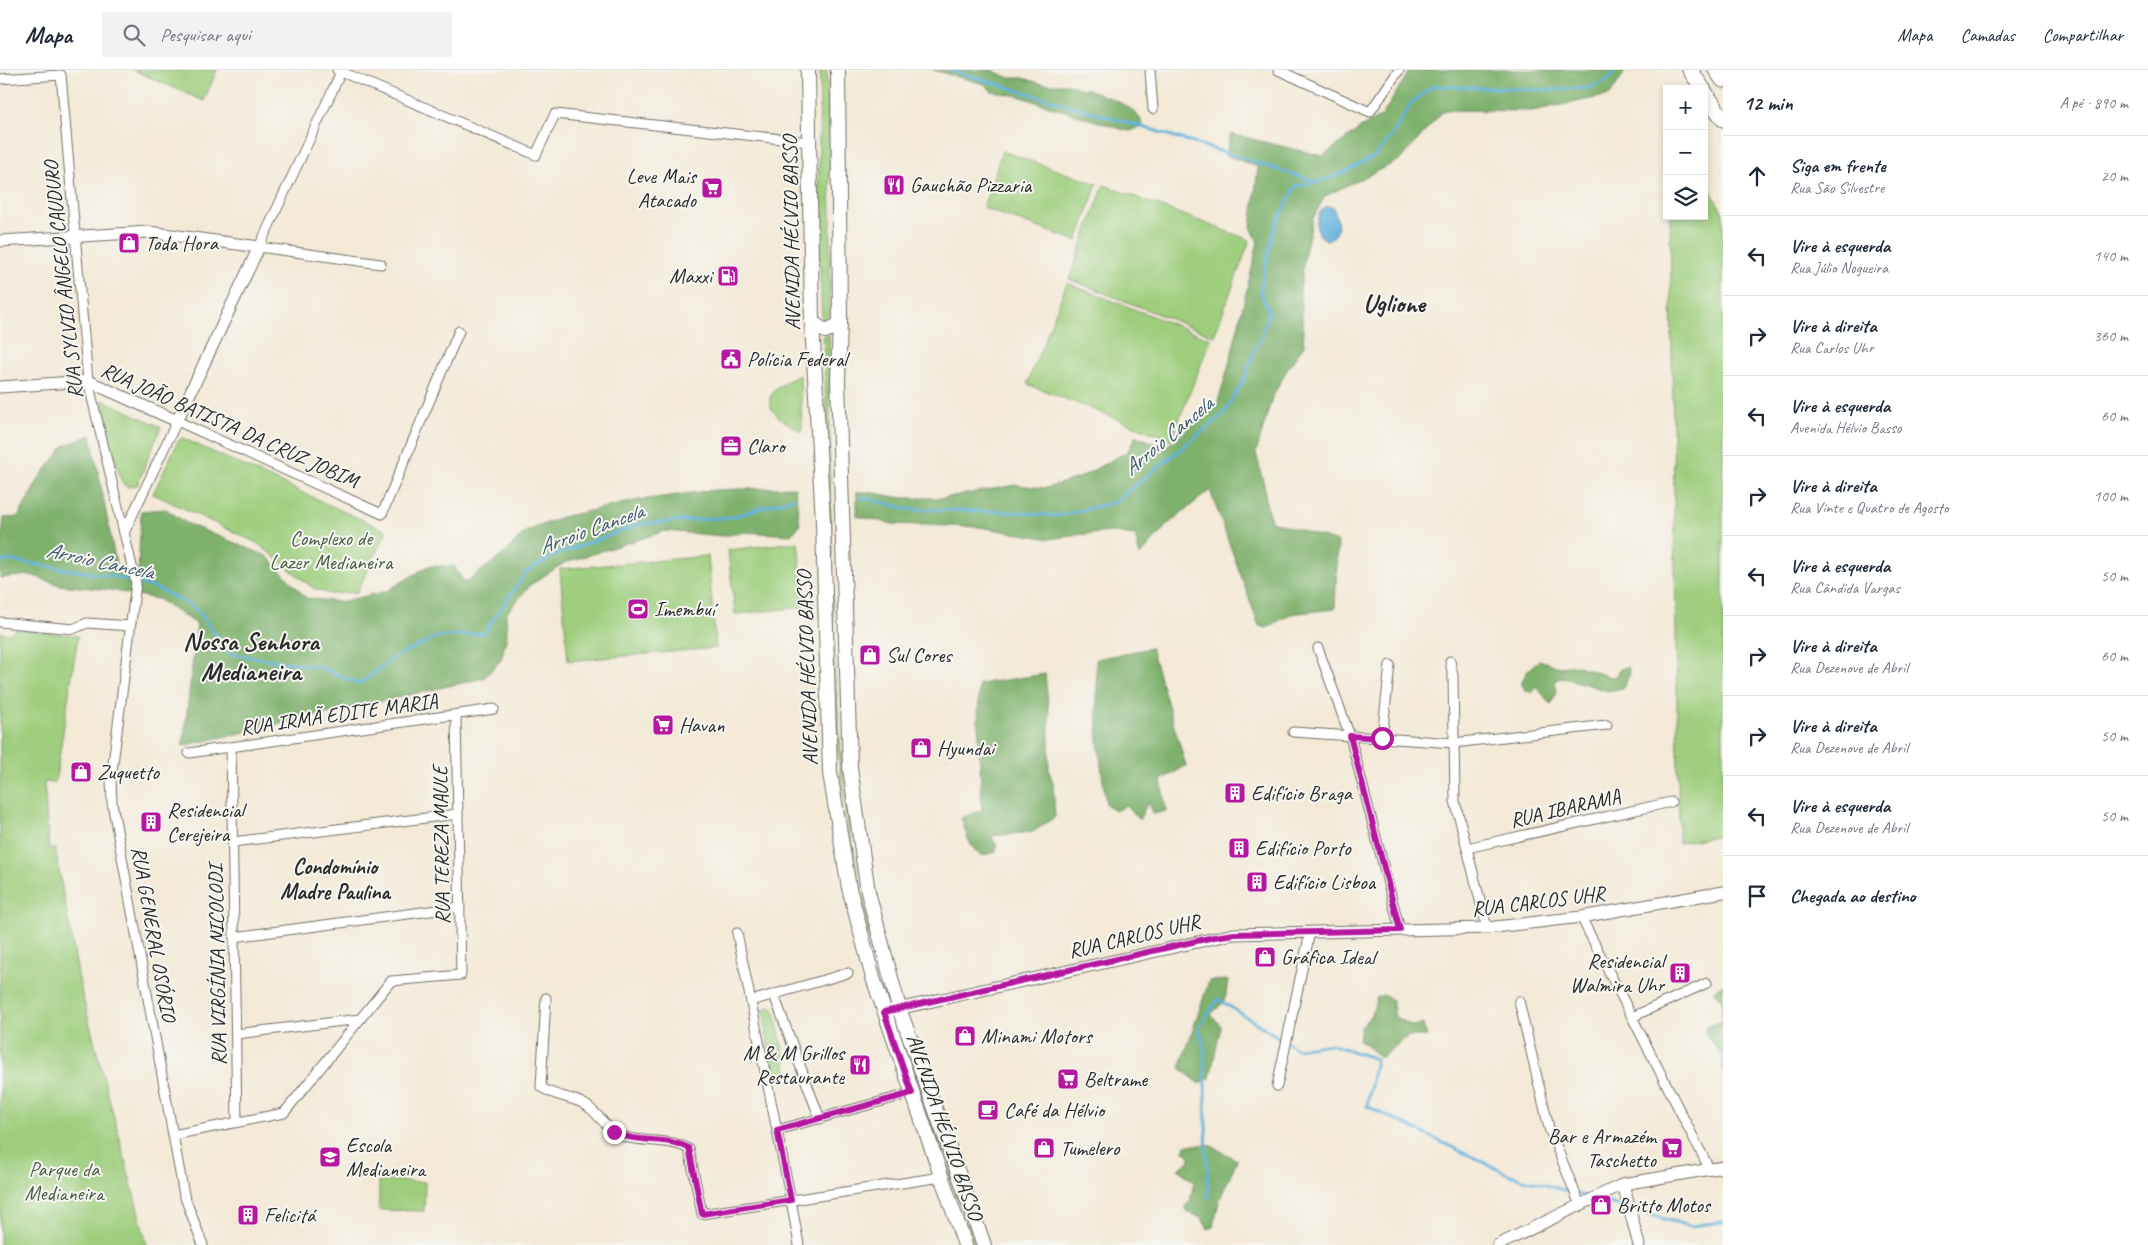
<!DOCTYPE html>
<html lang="pt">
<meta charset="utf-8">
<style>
:root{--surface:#fff;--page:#f2f2f3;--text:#1f2937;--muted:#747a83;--line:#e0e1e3}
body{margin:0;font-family:Caveat,sans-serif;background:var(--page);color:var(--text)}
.controls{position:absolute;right:15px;top:15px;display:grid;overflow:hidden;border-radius:0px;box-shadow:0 2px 8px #0003}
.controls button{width:45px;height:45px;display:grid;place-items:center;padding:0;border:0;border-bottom:1px solid var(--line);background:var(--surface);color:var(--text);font:25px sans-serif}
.stop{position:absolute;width:15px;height:15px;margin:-11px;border:4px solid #b5179e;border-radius:50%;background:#fff}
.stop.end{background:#b5179e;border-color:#fff;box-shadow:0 1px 5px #0008}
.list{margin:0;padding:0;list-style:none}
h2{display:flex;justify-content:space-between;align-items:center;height:65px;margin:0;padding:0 20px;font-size:21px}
h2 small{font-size:16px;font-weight:400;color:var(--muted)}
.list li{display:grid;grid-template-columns:32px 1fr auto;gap:15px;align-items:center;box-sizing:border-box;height:80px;padding:0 20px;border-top:1px solid var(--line)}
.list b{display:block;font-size:19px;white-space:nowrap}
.list p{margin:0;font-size:16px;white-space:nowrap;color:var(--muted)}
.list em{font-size:16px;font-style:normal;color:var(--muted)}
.icon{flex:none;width:28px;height:28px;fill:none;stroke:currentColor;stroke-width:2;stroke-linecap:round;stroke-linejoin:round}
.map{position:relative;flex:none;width:1723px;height:1175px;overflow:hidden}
header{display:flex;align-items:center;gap:30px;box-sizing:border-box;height:70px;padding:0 25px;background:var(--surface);border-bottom:1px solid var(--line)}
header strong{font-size:24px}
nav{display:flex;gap:28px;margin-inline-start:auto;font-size:18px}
.search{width:350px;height:45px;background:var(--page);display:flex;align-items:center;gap:12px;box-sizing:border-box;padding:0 18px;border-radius:0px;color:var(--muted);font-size:19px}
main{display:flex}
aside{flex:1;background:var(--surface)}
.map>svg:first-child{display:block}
</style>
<header>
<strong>Mapa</strong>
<div class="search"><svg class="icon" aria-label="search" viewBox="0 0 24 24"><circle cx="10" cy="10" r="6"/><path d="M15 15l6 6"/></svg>Pesquisar aqui</div>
<nav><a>Mapa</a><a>Camadas</a><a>Compartilhar</a></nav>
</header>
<main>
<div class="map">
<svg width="1723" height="1175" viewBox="0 0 1723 1175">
<rect width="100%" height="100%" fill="#f6f6f2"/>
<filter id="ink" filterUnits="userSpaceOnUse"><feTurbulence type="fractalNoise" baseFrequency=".02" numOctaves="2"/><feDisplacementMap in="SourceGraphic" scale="10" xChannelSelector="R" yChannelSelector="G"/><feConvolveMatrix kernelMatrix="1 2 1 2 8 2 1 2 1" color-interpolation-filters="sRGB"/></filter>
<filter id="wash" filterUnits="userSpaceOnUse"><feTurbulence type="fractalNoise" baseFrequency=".0096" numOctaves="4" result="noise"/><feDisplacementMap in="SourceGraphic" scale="20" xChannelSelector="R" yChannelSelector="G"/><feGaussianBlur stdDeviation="1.12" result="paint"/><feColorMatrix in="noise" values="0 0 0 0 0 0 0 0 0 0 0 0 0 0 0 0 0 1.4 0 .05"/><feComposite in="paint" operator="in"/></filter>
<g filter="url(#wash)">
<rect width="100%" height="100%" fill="#f3e9d6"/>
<g fill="#9ece7d" stroke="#647c54">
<polygon points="133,0 217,0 204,31"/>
<polygon points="820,0 827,0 831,147 829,254 822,254 818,146"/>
<polygon points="1002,81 1097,114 1077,171 983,138"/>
<polygon points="1704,109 1723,143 1723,765 1679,773 1670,146 1704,146"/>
<polygon points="1104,115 1250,170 1214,266 1069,209"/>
<polygon points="1067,213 1211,269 1171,370 1027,314"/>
<path d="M829,265C831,307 829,348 830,390C832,559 833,735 881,899L878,900C817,697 834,476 823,266Z"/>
<path d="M800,305L802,362C764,341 755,325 800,305Z"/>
<polygon points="103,330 161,357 137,415 127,417 122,413 100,335"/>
<polygon points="182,368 387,461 357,522 330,524 313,518 257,473 153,424 178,371"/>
<polygon points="798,472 805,537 735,544 728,480"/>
<polygon points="708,486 716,578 568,591 560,499"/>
<polygon points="15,559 78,566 55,713 44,712 49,779 55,779 81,920 147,1175 0,1175 0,561 2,563 10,564"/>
<polygon points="768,937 774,938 788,1005 780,1009 773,1007 763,940"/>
<polygon points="896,950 976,1175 974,1175 894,951"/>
<polygon points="379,1110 425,1112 424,1141 379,1140"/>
</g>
<g fill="#7eb16c" stroke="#546e4c">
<path d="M933,0H991L1010,8H1023L1043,14H1069L1081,19H1088C1107,28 1136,34 1143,55L1131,61L1124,60L1018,26L991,21L985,14Z"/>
<polygon points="1410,0 1626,0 1610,25 1532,41 1444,40 1400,90 1325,126 1313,148 1305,183 1300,220 1304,275 1288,298 1272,328 1256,383 1265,419 1266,433 1271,451 1338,472 1335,539 1290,544 1267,558 1259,556 1210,420 1167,455 1140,486 1135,465 1112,462 1074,465 1050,469 980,457 893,454 857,446 857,422 868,422 903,428 943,428 1016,415 1046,418 1081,407 1128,381 1136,366 1164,377 1174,371 1218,332 1230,291 1258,172 1251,157 1258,97 1225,85 1231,64 1323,86 1362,57 1382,46"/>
<polygon points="91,365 118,504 138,505 141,441 166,439 186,453 267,486 306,528 340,532 387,521 428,496 454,496 465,513 505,483 525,462 562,447 639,430 714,420 795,417 800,455 791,465 746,462 722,466 665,461 564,493 530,515 506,544 507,566 501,590 484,608 183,676 197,554 158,529 110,520 59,515 31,505 0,508 0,480 4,448 18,447 40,407 64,376"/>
<polygon points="1151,578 1186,696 1161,710 1166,741 1154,744 1148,732 1139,750 1126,735 1115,741 1106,734 1098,672 1096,589"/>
<polygon points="1539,590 1560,597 1575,595 1610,607 1617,606 1620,599 1628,597 1630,604 1623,618 1608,621 1561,607 1555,612 1557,622 1551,635 1537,617 1532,623 1525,620 1521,613 1528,600"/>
<path d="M1045,604L1049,642V700L1053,713L1055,747L1033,762L991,766L997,775L996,782L981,786C967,775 967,763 961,748L982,740L978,653L979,614Z"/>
<polygon points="1228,910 1225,931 1211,944 1221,956 1210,1008 1200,1014 1180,998 1209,911"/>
<polygon points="1723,914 1723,1001 1723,987 1705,963 1706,956 1722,952 1722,929 1713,921"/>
<polygon points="1384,925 1392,930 1395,947 1412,956 1423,954 1427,966 1408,966 1381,988 1359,970 1361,957 1372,944 1377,927"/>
<polygon points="1186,1075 1210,1075 1237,1090 1219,1131 1214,1156 1208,1159 1201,1148 1188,1142 1185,1136 1190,1131 1194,1112 1178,1099 1189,1092 1190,1086 1184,1081"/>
</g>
<path fill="#5fb1da" stroke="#456e82" d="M1326,136L1333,137C1338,149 1343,167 1326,170L1320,166L1316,154L1320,142Z"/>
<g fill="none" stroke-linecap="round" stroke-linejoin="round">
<g stroke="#5fb1da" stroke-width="3">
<polyline points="949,0 1153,60 1317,112"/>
<polyline points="861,427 908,439 1013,442 1058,446 1115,432 1223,345 1246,306 1253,283 1262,266 1269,241 1260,222 1269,180 1276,154 1296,116 1318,112 1345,102 1375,86 1391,67 1412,32 1433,16 1546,20 1589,18 1609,9 1615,0"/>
<polyline points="0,493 8,490 116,507 156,518 197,539 230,584 319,597 360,614 394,587 437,567 484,563 526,502 558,484 640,454 732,447 794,428"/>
<polyline points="1208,1128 1204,979 1199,957 1218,929 1297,979 1330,974 1376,989 1367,1036 1510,1105 1588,1127"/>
<polyline points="1599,1130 1626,1138"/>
<polyline points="1632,1140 1690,1156 1723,1152"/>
</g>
</g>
</g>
<g filter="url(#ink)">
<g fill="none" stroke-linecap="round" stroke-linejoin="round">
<g stroke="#716e67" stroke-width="11">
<g id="minor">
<polyline points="337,0 536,85 555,44 809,72"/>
<polyline points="1150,0 1153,39"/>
<polyline points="1278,0 1370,42 1399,0"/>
<polyline points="341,2 259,177 381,194"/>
<polyline points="0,9 61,5 88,311 136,513 111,709 112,733 184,1125 203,1175"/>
<polyline points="124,463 177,351 382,444 459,261"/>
<polyline points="0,552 73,559 87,553 130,556"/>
<polyline points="1318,578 1350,666 1400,860"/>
<polyline points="1450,591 1453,606 1455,731 1487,858"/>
<polyline points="1293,662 1454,673 1607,655"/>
<polyline points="1382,668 1390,595"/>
<polyline points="231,677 237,1052"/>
<polyline points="189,683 494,639"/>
<polyline points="233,772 458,744"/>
<polyline points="1467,778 1671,732"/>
<polyline points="1581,847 1710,1100"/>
<polyline points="737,863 791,1130 799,1175"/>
<polyline points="234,867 460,837"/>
<polyline points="774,925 820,1049"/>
<path d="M546,928L541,1017C554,1027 570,1026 584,1034C599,1042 607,1063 625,1067C647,1073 669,1068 689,1079L702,1144L941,1107"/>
<polyline points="751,931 848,903"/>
<polyline points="1519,931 1549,1058 1580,1135"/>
<polyline points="1632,947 1707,913"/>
<polyline points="236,964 360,949"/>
<polyline points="1277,1016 1310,862"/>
<polyline points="777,1060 912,1023"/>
<polyline points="173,1065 284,1043 391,911 461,905 456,645"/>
</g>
</g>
<g stroke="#716e67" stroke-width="13">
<g id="tertiary">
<polyline points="0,171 149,162 259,177 177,351 88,311 0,317"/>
<polyline points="884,942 1233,864 1487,858 1581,847 1723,822"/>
<polyline points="1623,1114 1639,1175"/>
<polyline points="1498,1175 1623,1114 1723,1097"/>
</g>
</g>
<g stroke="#716e67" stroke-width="16">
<g id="primary">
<polyline points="808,0 812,252 823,452 830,703 849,818 873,908 965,1175"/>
<polyline points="838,0 840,252 838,310 850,698 868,822 899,938 984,1175"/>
<polyline points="812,252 825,261 835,257 840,252"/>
</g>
</g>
<g stroke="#716e67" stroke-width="17">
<g id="trunk">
<polyline points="1690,0 1703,19"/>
<polyline points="1716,0 1723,10"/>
<polyline points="1704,21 1723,49"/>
</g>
</g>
<use href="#minor" stroke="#fff" stroke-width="9"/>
<use href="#tertiary" stroke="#fff" stroke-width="11"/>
<use href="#primary" stroke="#fff" stroke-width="14"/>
<use href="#trunk" stroke="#fff" stroke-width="15"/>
</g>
</g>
<g fill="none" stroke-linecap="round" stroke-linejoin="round" filter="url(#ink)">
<path stroke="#b5179e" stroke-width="6" d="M614,1062C638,1074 666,1066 689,1078L702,1144L791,1130L777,1060L912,1023L884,942L1214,867L1234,864L1400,860L1350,666L1382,668"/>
</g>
<defs>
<g id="restaurant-square" transform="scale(1.125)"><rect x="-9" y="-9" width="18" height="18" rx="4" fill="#b5179e" stroke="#f6f6f2"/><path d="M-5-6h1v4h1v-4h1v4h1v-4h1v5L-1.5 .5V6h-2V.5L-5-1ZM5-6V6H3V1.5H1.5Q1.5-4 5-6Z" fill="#fff"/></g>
<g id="supermarket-square" transform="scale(1.125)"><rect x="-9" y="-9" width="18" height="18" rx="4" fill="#b5179e" stroke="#f6f6f2"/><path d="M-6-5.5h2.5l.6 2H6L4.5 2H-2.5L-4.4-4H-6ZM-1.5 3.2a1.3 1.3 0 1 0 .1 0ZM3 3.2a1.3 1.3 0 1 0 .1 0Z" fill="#fff"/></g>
<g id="shop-square" transform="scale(1.125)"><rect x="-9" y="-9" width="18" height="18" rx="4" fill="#b5179e" stroke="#f6f6f2"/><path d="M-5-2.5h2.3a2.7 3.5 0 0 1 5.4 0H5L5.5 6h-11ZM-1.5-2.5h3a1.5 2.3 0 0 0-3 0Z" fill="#fff"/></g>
<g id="fuel-square" transform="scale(1.125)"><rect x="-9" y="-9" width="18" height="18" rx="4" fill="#b5179e" stroke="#f6f6f2"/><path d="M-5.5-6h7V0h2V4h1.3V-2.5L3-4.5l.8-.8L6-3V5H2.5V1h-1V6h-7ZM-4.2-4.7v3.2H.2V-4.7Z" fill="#fff"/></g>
<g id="civic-square" transform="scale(1.125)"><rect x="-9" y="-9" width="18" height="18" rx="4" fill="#b5179e" stroke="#f6f6f2"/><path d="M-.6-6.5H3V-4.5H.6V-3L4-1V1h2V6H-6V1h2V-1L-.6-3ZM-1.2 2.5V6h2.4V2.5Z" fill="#fff"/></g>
<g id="office-square" transform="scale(1.125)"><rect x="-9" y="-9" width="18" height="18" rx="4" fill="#b5179e" stroke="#f6f6f2"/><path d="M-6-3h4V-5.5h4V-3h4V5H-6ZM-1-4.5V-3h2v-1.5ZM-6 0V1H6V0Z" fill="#fff"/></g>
<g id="stadium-square" transform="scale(1.125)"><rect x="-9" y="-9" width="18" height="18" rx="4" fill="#b5179e" stroke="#f6f6f2"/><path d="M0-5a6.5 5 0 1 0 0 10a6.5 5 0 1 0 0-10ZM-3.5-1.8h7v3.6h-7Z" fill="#fff"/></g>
<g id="building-square" transform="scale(1.125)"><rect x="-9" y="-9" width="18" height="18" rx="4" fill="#b5179e" stroke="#f6f6f2"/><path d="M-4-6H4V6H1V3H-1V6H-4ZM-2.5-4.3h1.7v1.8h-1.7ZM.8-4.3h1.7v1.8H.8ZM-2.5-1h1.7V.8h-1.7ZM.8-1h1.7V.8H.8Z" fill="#fff"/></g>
<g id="cafe-square" transform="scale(1.125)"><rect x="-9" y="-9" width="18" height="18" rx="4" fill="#b5179e" stroke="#f6f6f2"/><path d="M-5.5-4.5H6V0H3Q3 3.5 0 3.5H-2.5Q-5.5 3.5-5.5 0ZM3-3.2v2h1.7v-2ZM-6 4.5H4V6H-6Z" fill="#fff"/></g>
<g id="school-square" transform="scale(1.125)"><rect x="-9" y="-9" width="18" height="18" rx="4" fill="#b5179e" stroke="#f6f6f2"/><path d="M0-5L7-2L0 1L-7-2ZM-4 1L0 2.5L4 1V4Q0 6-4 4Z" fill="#fff"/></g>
</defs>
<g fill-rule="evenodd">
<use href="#restaurant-square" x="894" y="115"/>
<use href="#supermarket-square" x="712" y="118"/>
<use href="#shop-square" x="129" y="173"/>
<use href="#fuel-square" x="728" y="206"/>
<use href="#civic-square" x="731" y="289"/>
<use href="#office-square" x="731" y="376"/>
<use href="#stadium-square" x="638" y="539"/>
<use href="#shop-square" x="870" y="585"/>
<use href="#supermarket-square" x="663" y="655"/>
<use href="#shop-square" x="921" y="678"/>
<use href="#shop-square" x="81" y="702"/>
<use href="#building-square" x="1235" y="723"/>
<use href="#building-square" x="151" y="752"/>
<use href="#building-square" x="1239" y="778"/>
<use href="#building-square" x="1257" y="812"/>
<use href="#shop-square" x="1265" y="887"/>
<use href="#building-square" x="1680" y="903"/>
<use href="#shop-square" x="965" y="966"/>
<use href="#restaurant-square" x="860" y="995"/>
<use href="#supermarket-square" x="1068" y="1009"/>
<use href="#cafe-square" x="988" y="1040"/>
<use href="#shop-square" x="1044" y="1078"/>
<use href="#supermarket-square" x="1672" y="1078"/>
<use href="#school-square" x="330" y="1087"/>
<use href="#shop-square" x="1601" y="1135"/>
<use href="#building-square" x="248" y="1145"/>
</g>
<g text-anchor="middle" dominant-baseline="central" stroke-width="4" stroke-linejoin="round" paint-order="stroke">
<g font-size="21" fill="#2b2b2b" stroke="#f6f6f2" text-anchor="start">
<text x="696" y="106" text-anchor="end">Leve Mais<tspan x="696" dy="24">Atacado</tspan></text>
<text x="910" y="115">Gauchão Pizzaria</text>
<text x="145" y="173">Toda Hora</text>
<text x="712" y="206" text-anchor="end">Maxxi</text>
<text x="747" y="289">Polícia Federal</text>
<text x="747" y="376">Claro</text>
<text x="654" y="539">Imembuí</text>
<text x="886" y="585">Sul Cores</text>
<text x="679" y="655">Havan</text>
<text x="937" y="678">Hyundai</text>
<text x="97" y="702">Zuquetto</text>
<text x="1251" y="723">Edifício Braga</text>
<text x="167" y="740">Residencial<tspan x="167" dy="24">Cerejeira</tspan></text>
<text x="1255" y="778">Edifício Porto</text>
<text x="1273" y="812">Edifício Lisboa</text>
<text x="1281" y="887">Gráfica Ideal</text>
<text x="1664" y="891" text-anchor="end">Residencial<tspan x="1664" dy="24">Walmira Uhr</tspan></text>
<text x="981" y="966">Minami Motors</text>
<text x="844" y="983" text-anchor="end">M &amp; M Grillos<tspan x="844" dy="24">Restaurante</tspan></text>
<text x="1084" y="1009">Beltrame</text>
<text x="1004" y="1040">Café da Hélvio</text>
<text x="1656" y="1066" text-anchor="end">Bar e Armazém<tspan x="1656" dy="24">Taschetto</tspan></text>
<text x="346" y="1075">Escola<tspan x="346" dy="24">Medianeira</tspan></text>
<text x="1060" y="1078">Tumelero</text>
<text x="1617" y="1135">Britto Motos</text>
<text x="264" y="1145">Felicitá</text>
</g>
<g font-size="21" fill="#2b2b2b" stroke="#f6f6f2">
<text transform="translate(791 163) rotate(-91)">AVENIDA HÉLVIO BASSO</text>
<text transform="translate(63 210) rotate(-96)">RUA SYLVIO ÂNGELO CAUDURO</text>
<text transform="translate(230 355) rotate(24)">RUA JOÃO BATISTA DA CRUZ JOBIM</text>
<text transform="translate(807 598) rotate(-92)">AVENIDA HÉLVIO BASSO</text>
<text transform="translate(339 644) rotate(-8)">RUA IRMÃ EDITE MARIA</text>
<text transform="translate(1565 738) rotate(-13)">RUA IBARAMA</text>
<text transform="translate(441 775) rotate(-91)">RUA TEREZA MAULE</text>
<text transform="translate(1538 831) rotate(-7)">RUA CARLOS UHR</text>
<text transform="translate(154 864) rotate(80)">RUA GENERAL OSÓRIO</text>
<text transform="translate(1134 866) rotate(-13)">RUA CARLOS UHR</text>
<text transform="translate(217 895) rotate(-91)">RUA VIRGÍNIA NICOLODI</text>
<text transform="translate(945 1057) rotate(71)">AVENIDA HÉLVIO BASSO</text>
</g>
<g font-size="21" fill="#4e5c44" stroke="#f6f6f2">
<text x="331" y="468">Complexo de<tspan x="331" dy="24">Lazer Medianeira</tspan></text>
<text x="64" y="1099">Parque da<tspan x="64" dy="24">Medianeira</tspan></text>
</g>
<g font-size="22" font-style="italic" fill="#3d5a68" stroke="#f6f6f2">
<text transform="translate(1168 366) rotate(-40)">Arroio Cancela</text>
<text transform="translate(591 459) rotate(-20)">Arroio Cancela</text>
<text transform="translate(100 491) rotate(12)">Arroio Cancela</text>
</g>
<g font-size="22" font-weight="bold" fill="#2b2b2b" stroke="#f6f6f2">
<text x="335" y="797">Condomínio<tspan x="335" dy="25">Madre Paulina</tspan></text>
</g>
<g font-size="26" font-weight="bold" fill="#2b2b2b" stroke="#f6f6f2">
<text x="1394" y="233">Uglione</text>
<text x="251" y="571">Nossa Senhora<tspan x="251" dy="30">Medianeira</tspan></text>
</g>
</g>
</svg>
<div class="controls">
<button>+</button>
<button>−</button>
<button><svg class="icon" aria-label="layers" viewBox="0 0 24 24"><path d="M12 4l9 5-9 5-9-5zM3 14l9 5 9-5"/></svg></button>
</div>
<div class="stop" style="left:1382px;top:668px"></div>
<div class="stop end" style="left:614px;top:1062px"></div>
</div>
<aside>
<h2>12 min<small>A pé · 890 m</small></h2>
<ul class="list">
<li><svg class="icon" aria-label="ahead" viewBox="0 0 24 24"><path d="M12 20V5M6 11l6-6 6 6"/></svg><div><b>Siga em frente</b><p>Rua São Silvestre</p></div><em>20 m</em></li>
<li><svg class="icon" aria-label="left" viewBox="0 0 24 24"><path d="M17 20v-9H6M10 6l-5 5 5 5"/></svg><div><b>Vire à esquerda</b><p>Rua Júlio Nogueira</p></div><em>140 m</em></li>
<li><svg class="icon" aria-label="right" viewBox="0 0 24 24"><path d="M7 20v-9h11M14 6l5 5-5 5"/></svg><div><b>Vire à direita</b><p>Rua Carlos Uhr</p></div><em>360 m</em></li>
<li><svg class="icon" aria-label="left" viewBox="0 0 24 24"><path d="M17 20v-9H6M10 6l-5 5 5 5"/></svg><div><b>Vire à esquerda</b><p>Avenida Hélvio Basso</p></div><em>60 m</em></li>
<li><svg class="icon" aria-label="right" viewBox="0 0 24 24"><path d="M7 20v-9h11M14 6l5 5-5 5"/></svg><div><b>Vire à direita</b><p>Rua Vinte e Quatro de Agosto</p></div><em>100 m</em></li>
<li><svg class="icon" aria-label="left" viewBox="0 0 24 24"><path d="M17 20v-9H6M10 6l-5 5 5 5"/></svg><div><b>Vire à esquerda</b><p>Rua Cândida Vargas</p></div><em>50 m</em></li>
<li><svg class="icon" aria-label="right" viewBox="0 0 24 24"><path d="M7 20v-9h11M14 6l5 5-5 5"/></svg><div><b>Vire à direita</b><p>Rua Dezenove de Abril</p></div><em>60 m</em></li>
<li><svg class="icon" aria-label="right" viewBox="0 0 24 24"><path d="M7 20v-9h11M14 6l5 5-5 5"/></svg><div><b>Vire à direita</b><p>Rua Dezenove de Abril</p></div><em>50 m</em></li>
<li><svg class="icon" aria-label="left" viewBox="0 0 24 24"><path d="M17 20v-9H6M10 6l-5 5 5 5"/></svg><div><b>Vire à esquerda</b><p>Rua Dezenove de Abril</p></div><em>50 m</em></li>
<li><svg class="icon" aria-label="arrive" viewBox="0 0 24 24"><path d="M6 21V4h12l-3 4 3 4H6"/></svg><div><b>Chegada ao destino</b></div></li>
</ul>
</aside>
</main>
